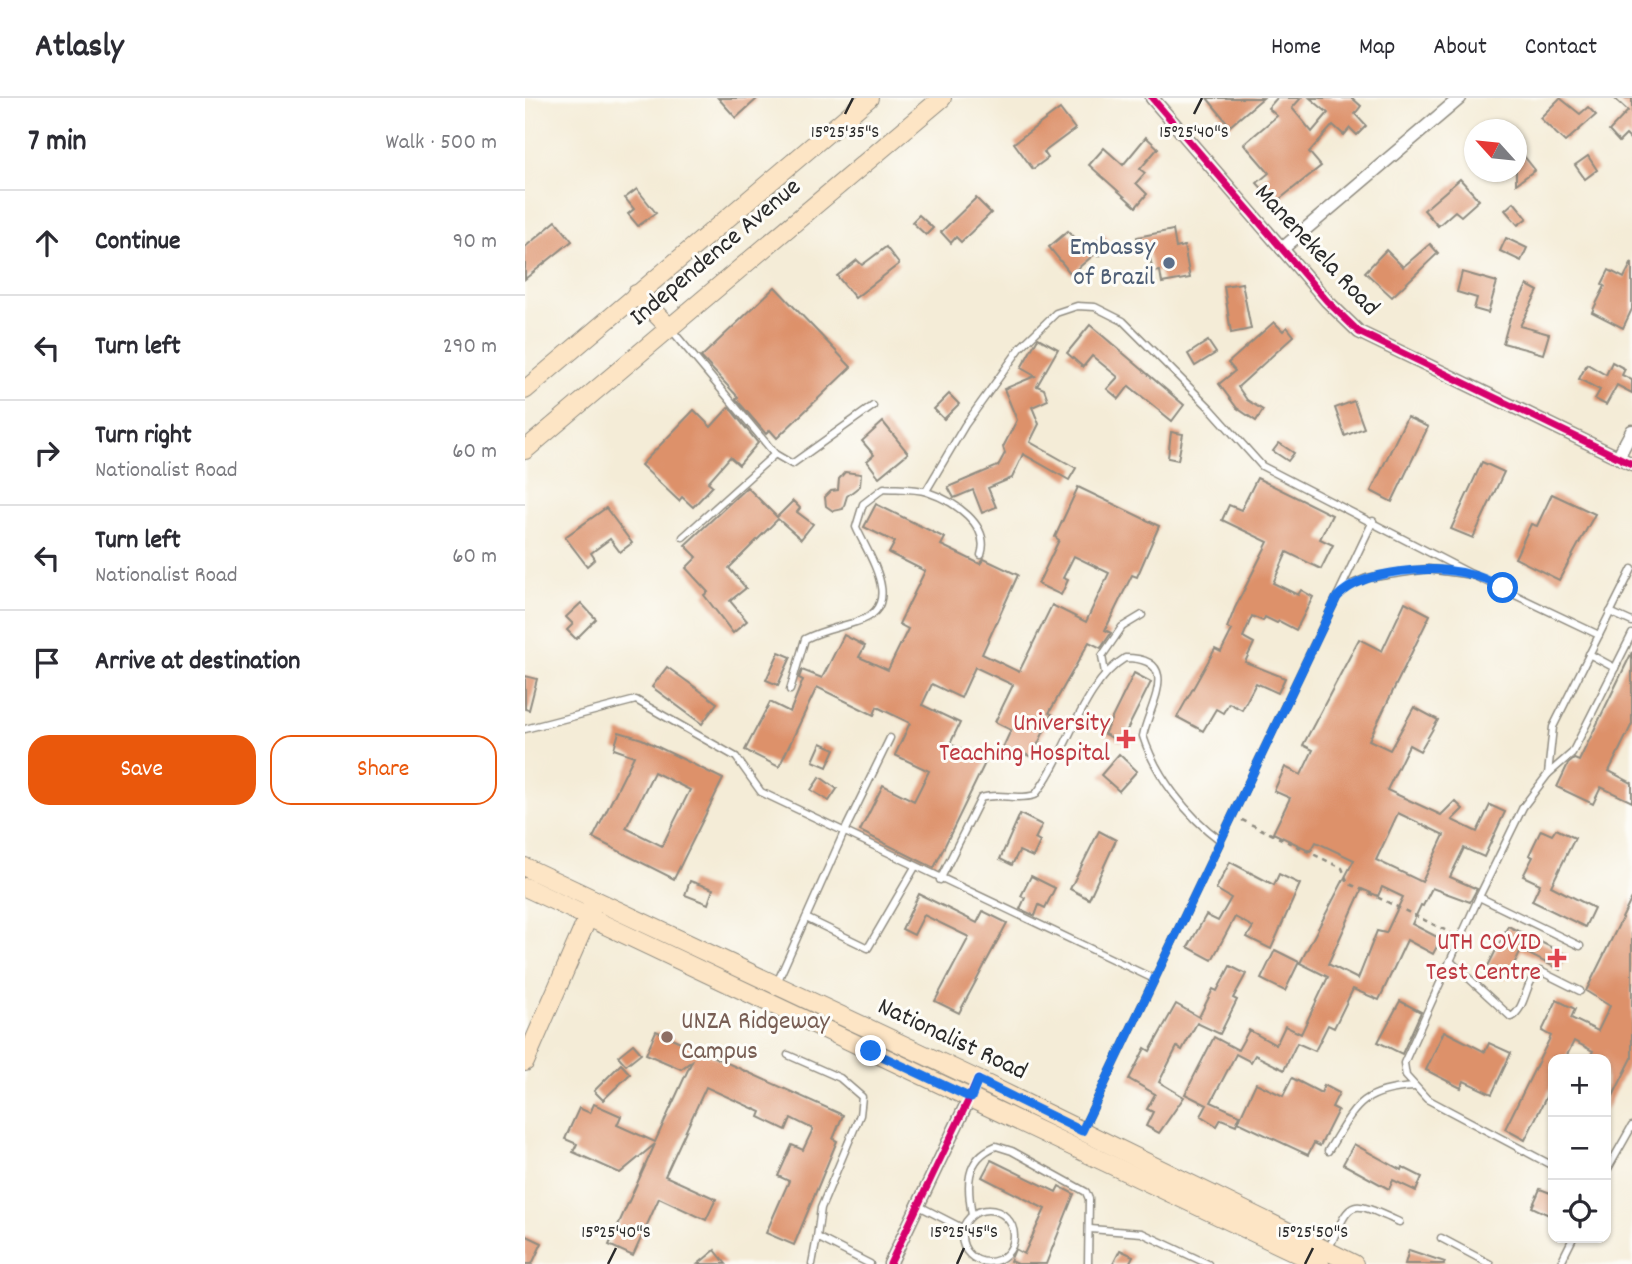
<!DOCTYPE html>
<meta charset="utf-8">
<style>
:root{--surface:#fff;--page:#f7f7f7;--text:#2b2b33;--muted:#7c7c81;--line:#e1e1e2;--accent:#ea580c}
body{margin:0;font-family:Dekko,sans-serif;background:var(--page);color:var(--text)}
.controls{position:absolute;right:21px;bottom:21px;display:grid;overflow:hidden;border-radius:14px;box-shadow:0 2px 5px #0004}
.controls button{width:63px;height:63px;display:grid;place-items:center;padding:0;border:0;border-bottom:2px solid var(--line);background:var(--surface);color:var(--text);font:35px sans-serif}
.compass{position:absolute;left:939px;top:21px;width:63px;height:63px;border-radius:50%;background:var(--surface);box-shadow:0 2px 5px #0004;rotate:297deg}
.stop{position:absolute;width:21px;height:21px;margin:-16px;border:5px solid #1a73e8;border-radius:50%;background:#fff}
.stop.end{background:#1a73e8;border-color:#fff;box-shadow:0 2px 7px #0008}
.list{margin:0;padding:0;list-style:none}
h2{display:flex;justify-content:space-between;align-items:center;height:91px;margin:0;padding:0 28px;font-size:30px}
h2 small{font-size:23px;font-weight:400;color:var(--muted)}
.list li{display:grid;grid-template-columns:46px 1fr auto;gap:21px;align-items:center;box-sizing:border-box;height:105px;padding:0 28px;border-top:2px solid var(--line)}
.list b{display:block;font-size:26px;white-space:nowrap}
.list p{margin:0;font-size:23px;white-space:nowrap;color:var(--muted)}
.list em{font-size:23px;font-style:normal;color:var(--muted)}
.actions{display:flex;gap:14px;padding:21px 28px}
.actions a{flex:1;padding:16px 0;border:2px solid var(--accent);border-radius:21px;text-align:center;font-size:24px;color:var(--accent)}
.actions .main{background:var(--accent);color:#fff}
.icon{flex:none;width:38px;height:38px;fill:none;stroke:currentColor;stroke-width:2;stroke-linecap:round;stroke-linejoin:round}
.map{position:relative;flex:none;width:1107px;height:1166px;overflow:hidden}
header{display:flex;align-items:center;gap:42px;box-sizing:border-box;height:98px;padding:0 35px;background:var(--surface);border-bottom:2px solid var(--line)}
header strong{font-size:33px}
nav{display:flex;gap:38px;margin-inline-start:auto;font-size:24px}
main{display:flex}
aside{flex:1;background:var(--surface)}
.map>svg:first-child{display:block}
</style>
<header>
<strong>Atlasly</strong>
<nav><a>Home</a><a>Map</a><a>About</a><a>Contact</a></nav>
</header>
<main>
<aside>
<h2>7 min<small>Walk · 500 m</small></h2>
<ul class="list">
<li><svg class="icon" aria-label="ahead" viewBox="0 0 24 24"><path d="M12 20V5M6 11l6-6 6 6"/></svg><div><b>Continue</b></div><em>90 m</em></li>
<li><svg class="icon" aria-label="left" viewBox="0 0 24 24"><path d="M17 20v-9H6M10 6l-5 5 5 5"/></svg><div><b>Turn left</b></div><em>290 m</em></li>
<li><svg class="icon" aria-label="right" viewBox="0 0 24 24"><path d="M7 20v-9h11M14 6l5 5-5 5"/></svg><div><b>Turn right</b><p>Nationalist Road</p></div><em>60 m</em></li>
<li><svg class="icon" aria-label="left" viewBox="0 0 24 24"><path d="M17 20v-9H6M10 6l-5 5 5 5"/></svg><div><b>Turn left</b><p>Nationalist Road</p></div><em>60 m</em></li>
<li><svg class="icon" aria-label="arrive" viewBox="0 0 24 24"><path d="M6 21V4h12l-3 4 3 4H6"/></svg><div><b>Arrive at destination</b></div></li>
</ul>
<div class="actions"><a class="main">Save</a><a>Share</a></div>
</aside>
<div class="map">
<svg width="1107" height="1166" viewBox="0 0 1107 1166">
<rect width="100%" height="100%" fill="#fdfcf7"/>
<filter id="ink" filterUnits="userSpaceOnUse"><feTurbulence type="fractalNoise" baseFrequency=".0143" numOctaves="2"/><feDisplacementMap in="SourceGraphic" scale="14" xChannelSelector="R" yChannelSelector="G"/><feConvolveMatrix kernelMatrix="1 2 1 2 8 2 1 2 1" color-interpolation-filters="sRGB"/></filter>
<filter id="wash" filterUnits="userSpaceOnUse"><feTurbulence type="fractalNoise" baseFrequency=".00686" numOctaves="4" result="noise"/><feDisplacementMap in="SourceGraphic" scale="28" xChannelSelector="R" yChannelSelector="G"/><feGaussianBlur stdDeviation="1.57" result="paint"/><feColorMatrix in="noise" values="0 0 0 0 0 0 0 0 0 0 0 0 0 0 0 0 0 1.4 0 .05"/><feComposite in="paint" operator="in"/></filter>
<g filter="url(#wash)">
<rect width="100%" height="100%" fill="#f4ecd7"/>
<g id="blocks">
<g fill="#dd916a" fill-rule="evenodd">
<polygon points="193,0 233,0 211,20"/>
<polygon points="682,0 738,0 705,28"/>
<polygon points="752,0 776,0 767,10 787,34 803,15 785,0 827,0 836,8 830,16 841,28 832,37 825,30 819,37 808,27 784,54 796,68 750,105 732,85 744,75 719,46 752,18 743,10"/>
<polygon points="1035,0 1055,16 1063,9 1071,17 1040,44 1015,20"/>
<polygon points="1089,0 1107,0 1107,43 1101,37 1094,44 1084,33 1103,13"/>
<polygon points="535,11 550,31 519,54 523,60 508,71 489,45"/>
<polygon points="621,39 633,50 615,71 620,75 611,85 622,96 611,109 564,67 579,50 598,67"/>
<polygon points="991,48 1010,72 991,86"/>
<polygon points="1063,58 1072,72 1060,81 1050,67"/>
<polygon points="935,81 954,102 936,118 930,113 913,128 899,112"/>
<polygon points="112,91 131,115 113,128 103,116 109,111 100,100"/>
<polygon points="451,100 466,115 436,144 431,139 426,145 416,134"/>
<polygon points="989,104 1002,120 993,127 980,112"/>
<polygon points="394,117 408,130 401,137 387,124"/>
<polygon points="31,123 47,143 0,181 0,149"/>
<polygon points="648,132 651,150 659,148 665,180 637,185 635,173 628,174 624,155 615,156 612,139"/>
<polygon points="543,133 559,152 580,137 585,144 580,148 582,152 573,158 571,155 546,176 524,149"/>
<polygon points="981,140 1002,150 996,163 975,153"/>
<polygon points="905,146 913,155 867,199 840,174 861,152 878,169"/>
<polygon points="361,149 374,166 330,200 312,178 332,162 337,167"/>
<polygon points="1107,164 1107,211 1098,230 1067,214 1080,188 1077,186 1084,172 1099,180"/>
<polygon points="937,174 972,184 963,215 949,211 952,200 932,194"/>
<polygon points="717,185 726,231 706,235 699,188"/>
<polygon points="1002,187 1013,193 995,228 1024,236 1018,256 978,245 985,220"/>
<polygon points="250,189 326,269 252,340 245,332 241,336 211,301 213,299 176,259"/>
<polygon points="749,224 758,233 762,229 769,238 713,289 722,302 738,312 731,323 712,310 694,286 710,273 703,265"/>
<polygon points="565,227 659,307 647,323 604,288 594,301 582,291 593,279 567,258 558,269 542,255"/>
<polygon points="513,240 533,251 512,288 519,291 523,302 507,309 514,326 505,344 551,370 544,382 498,356 487,380 463,390 471,409 457,415 448,392 429,400 423,389 473,368 480,355 478,349 492,322 479,291 510,278 496,270"/>
<polygon points="683,243 691,255 670,268 663,256"/>
<polygon points="1087,264 1100,271 1097,277 1107,282 1107,295 1092,287 1081,307 1070,301 1075,292 1054,281 1062,266 1081,277"/>
<polygon points="424,296 434,306 419,321 409,311"/>
<polygon points="829,303 839,330 820,338 810,310"/>
<polygon points="204,309 233,345 214,367 205,359 183,384 188,388 168,409 157,399 154,403 116,367 169,312 186,329"/>
<polygon points="882,319 903,329 867,404 846,393"/>
<polygon points="358,324 383,355 354,379 342,363 349,357 337,343"/>
<polygon points="646,334 658,336 653,362 643,360"/>
<polygon points="754,345 769,355 763,363 748,353"/>
<polygon points="957,364 979,374 948,440 926,431"/>
<polygon points="320,374 336,376 335,388 322,398 318,411 308,413 301,408 300,399 306,393 313,392 314,381"/>
<polygon points="732,380 807,417 795,441 808,447 796,471 762,454 748,485 773,497 776,492 788,499 771,532 754,523 752,525 740,519 738,523 727,518 718,539 729,545 720,564 760,580 753,595 731,585 717,612 704,605 698,615 691,611 678,633 652,619 690,551 696,554 707,532 702,530 710,510 743,444 697,422 704,407 716,412"/>
<polygon points="222,389 252,419 268,403 275,410 272,414 288,426 276,441 253,421 204,470 221,490 205,503 222,523 208,535 179,497 183,494 161,470 172,459 160,447"/>
<polygon points="553,389 634,428 612,479 607,477 580,532 586,535 576,550 564,544 524,615 527,616 507,659 490,652 486,661 475,656 486,632 470,624 488,587 450,569 436,600 407,586 397,607 435,625 425,646 461,663 409,770 335,733 358,687 389,703 404,673 370,657 385,625 352,609 349,617 292,589 254,669 220,652 245,604 265,614 278,582 274,580 277,572 297,580 319,537 340,548 334,559 363,572 383,531 374,526 400,473 364,455 370,444 339,429 351,406 420,440 416,447 455,466 459,461 493,477 457,556 494,574 527,507 561,524 584,475 549,458 538,480 543,482 536,497 513,486 534,442 530,439"/>
<polygon points="1027,396 1070,416 1034,482 990,460 1006,426 1012,428"/>
<polygon points="81,410 107,445 95,454 85,441 66,455 70,461 62,468 40,439"/>
<path d="M880,504L905,517L844,642L865,652L889,609L913,622L895,653L884,647L862,692L916,717L930,703L938,711L927,722L952,734L965,707L980,714L959,759L939,750L925,779L952,791L945,804L907,790L898,808L896,807L887,826L916,841L908,856L882,842L854,902L828,891L809,930L803,927L790,953L772,945L759,972L730,957L726,964L711,956L686,1004L715,1017L711,1027L696,1021L692,1028L676,1018L682,1007L660,996L689,939L713,952L724,932L751,947L760,928L776,936L803,879L775,865L829,762L791,744L786,753L748,735L765,700L749,693L760,669L776,677L788,652L778,647L834,541L857,553ZM873,715L919,737L897,784L851,762ZM857,789L878,799L861,835L852,833L833,881L803,866L837,791L853,798Z"/>
<polygon points="56,505 71,521 51,541 42,532 48,526 41,519"/>
<polygon points="254,554 266,559 253,587 241,582"/>
<polygon points="1107,554 1107,626 1084,673 1107,685 1107,704 1076,689 1068,706 1032,689 1043,666 1049,661 1054,663"/>
<polygon points="142,569 192,605 177,626 127,589"/>
<polygon points="609,575 626,584 596,644 579,636"/>
<polygon points="0,578 12,581 4,612 0,611"/>
<path d="M94,634L117,641L198,681L149,781L68,740L109,658L89,651ZM129,674L165,692L137,748L101,730Z"/>
<polygon points="296,645 310,651 302,669 288,663"/>
<polygon points="594,656 612,673 594,693 576,677"/>
<polygon points="295,679 312,691 304,703 286,692"/>
<polygon points="495,716 517,727 510,741 515,744 508,759 494,753 487,767 475,761"/>
<polygon points="1031,731 1050,740 1026,788 1069,810 1060,829 1007,803 1015,786 998,778 1008,759 1004,757 1016,732 1027,737"/>
<polygon points="574,733 591,742 564,801 545,791"/>
<polygon points="705,764 749,787 754,776 775,786 746,851 722,839 728,829 710,819 687,862 663,849 681,817 693,823 706,800 691,791"/>
<polygon points="506,778 530,790 520,810 514,807 510,818 495,811 500,800 496,798"/>
<polygon points="165,783 188,791 183,806 160,797"/>
<polygon points="394,796 452,825 458,813 482,825 434,915 410,903 444,839 399,817 389,837 377,831"/>
<polygon points="1107,800 1107,960 1081,1012 1081,961 1064,961 1068,953 1049,943 1040,961 1028,961 1028,985 1000,1042 980,1031 1026,938 1017,933 1032,902 1050,911 1046,920 1073,933 1085,908 1061,893"/>
<polygon points="983,828 1042,857 1035,872 996,852 981,882 961,872"/>
<polygon points="750,852 774,864 760,893 736,881"/>
<polygon points="705,868 721,876 708,900 712,902 695,936 672,925 657,952 652,949 634,984 659,999 634,1035 621,1028 628,1014 622,1011 630,996 604,981 620,950 625,953 651,906 674,919 688,891 692,893"/>
<polygon points="875,903 896,914 877,956 853,944"/>
<polygon points="131,933 318,1017 308,1041 312,1043 269,1147 241,1135 264,1083 253,1078 267,1047 278,1052 288,1031 266,1020 261,1032 234,1019 236,1014 181,989 140,1078 191,1101 181,1122 134,1100 108,1158 84,1147 130,1046 95,1075 48,1054 52,1046 40,1041 54,1010 65,1015 69,1006 96,1018 92,1027 130,1044 167,963 156,971 121,956"/>
<polygon points="919,933 960,954 964,945 986,955 967,996 939,983 936,990 901,972"/>
<polygon points="108,946 116,955 101,967 93,958"/>
<polygon points="96,966 105,976 78,1002 69,993"/>
<polygon points="767,980 796,995 799,987 814,995 807,1009 813,1012 795,1048 789,1045 783,1057 713,1024 731,985 758,998"/>
<polygon points="829,1046 876,1072 877,1069 897,1079 891,1093 868,1082 864,1091 818,1066"/>
<polygon points="466,1062 531,1094 534,1088 549,1096 521,1166 492,1166 485,1163 490,1151 499,1156 520,1111 457,1079"/>
<polygon points="1015,1091 1028,1096 1028,1119 1007,1109"/>
<polygon points="0,1137 17,1145 7,1166 0,1166"/>
<polygon points="190,1152 201,1166 173,1166"/>
<polygon points="595,1152 608,1158 604,1166 588,1166"/>
<polygon points="884,1152 920,1164 919,1166 880,1166"/>
</g>
</g>
</g>
<g filter="url(#ink)">
<use href="#blocks" fill-opacity="0" stroke="#908c81" stroke-width="2"/>
<g fill="none" stroke-linecap="round" stroke-linejoin="round">
<g stroke="#908c81" stroke-width="9">
<g id="service">
<polyline points="145,230 250,356 267,366 348,308"/>
<polyline points="401,393 440,327 496,249 531,215 552,208 570,209 598,223 685,310 737,368 948,477"/>
<polyline points="158,439 250,356"/>
<polyline points="816,495 823,488 842,480 903,471 948,477 1074,537"/>
<polyline points="1085,514 1107,524"/>
<polyline points="1064,556 1090,570"/>
<polyline points="580,575 577,558 597,529 617,517"/>
<path d="M265,592L280,541C297,532 312,530 331,524C382,510 343,457 331,429L338,406L359,390C372,391 390,390 402,394C429,403 466,427 456,457"/>
<polyline points="0,631 111,602 211,659 236,694 629,881"/>
<polyline points="1023,676 1028,629 1107,471"/>
<path d="M415,782L456,700C475,694 491,703 510,697C541,658 558,585 600,560C659,560 623,609 618,638C631,678 662,718 695,742"/>
<polyline points="954,799 1055,848"/>
<polyline points="281,820 343,850 390,769"/>
<path d="M925,863L986,919C1002,910 999,883 1015,873L1055,893"/>
<polyline points="251,887 320,732 365,640"/>
<polyline points="263,957 315,980 337,999 335,1017 296,1110 292,1139 345,1166"/>
<polyline points="558,1031 848,423"/>
<path d="M803,1053C830,1010 834,992 889,989"/>
<polyline points="1028,1068 902,1001 881,978 879,965 954,799 998,709 1023,676 1047,655 1107,536"/>
<polyline points="1081,1074 1107,1028"/>
<polyline points="394,1108 437,1130"/>
<circle cx="463" cy="1138" r="26"/>
<path d="M447,1117C442,1089 439,1061 471,1048L487,1053L561,1094L564,1101L563,1166"/>
<polyline points="565,1131 617,1135 683,1166"/>
<polyline points="916,1140 965,1166"/>
<path d="M803,1152C827,1101 822,1100 874,1124"/>
<polyline points="287,1166 292,1139"/>
<polyline points="1035,1166 1048,1140"/>
</g>
</g>
<g stroke="#908c81" stroke-width="15">
<g id="minor">
<polyline points="627,0 802,203 834,234 1107,366"/>
<polyline points="757,151 935,0"/>
<polyline points="1093,359 1107,333"/>
<polyline points="365,1166 453,982"/>
</g>
</g>
<g stroke="#908c81" stroke-width="20">
<g id="secondary">
<polyline points="111,196 144,229"/>
<polyline points="0,292 344,0"/>
<polyline points="0,352 417,0"/>
<polyline points="0,769 453,982 829,1166"/>
<polyline points="0,789 795,1166"/>
<polyline points="0,964 67,810"/>
</g>
</g>
<polyline stroke="#908c81" stroke-width="2.5" stroke-dasharray="5 5" stroke-linecap="butt" points="717,722 817,770 823,785 926,835"/>
<use href="#service" stroke="#fff" stroke-width="6"/>
<use href="#minor" stroke="#fff" stroke-width="12"/>
<use href="#secondary" stroke="#fde5c5" stroke-width="18"/>
<g stroke="#fdfcf7" stroke-width="11">
<g id="cycleway">
<polyline points="627,0 802,203 834,234 1107,366"/>
<polyline points="365,1166 453,982"/>
</g>
</g>
<use href="#cycleway" stroke="#d6006c" stroke-width="7"/>
</g>
</g>
<g fill="none" stroke-linecap="round" stroke-linejoin="round" filter="url(#ink)">
<path stroke="#1a73e8" stroke-width="9" d="M346,953L446,1000L453,982L557,1033L812,499C840,470 910,467 947,477C958,479 968,485 978,490"/>
</g>
<path fill="none" stroke="#2b2b2b" stroke-width="2.5" d="M320,16L328,0M669,16L677,0M83,1166L91,1150M432,1166L439,1150M780,1166L788,1150"/>
<circle fill="#5c6f8a" stroke="#fdfcf7" stroke-width="2.5" cx="644" cy="165" r="7"/>
<g fill="#e0444e" stroke="#fdfcf7" stroke-width="2.5">
<path d="M597.5 630.5h7v7h7v7h-7v7h-7v-7h-7v-7h7z"/>
<path d="M1028.5 849.5h7v7h7v7h-7v7h-7v-7h-7v-7h7z"/>
</g>
<circle fill="#8d6e63" stroke="#fdfcf7" stroke-width="2.5" cx="142" cy="939" r="7"/>
<g text-anchor="middle" dominant-baseline="central" stroke-width="6" stroke-linejoin="round" paint-order="stroke">
<g font-size="26" fill="#4e5e75" stroke="#fdfcf7" text-anchor="end">
<text x="630" y="150">Embassy<tspan x="630" dy="30">of Brazil</tspan></text>
</g>
<g font-size="26" fill="#2b2b2b" stroke="#fdfcf7">
<text transform="translate(791 153) rotate(47)">Manenekela Road</text>
<text transform="translate(191 155) rotate(-40)">Independence Avenue</text>
<text transform="translate(427 942) rotate(25)">Nationalist Road</text>
</g>
<g font-size="26" fill="#be3a42" stroke="#fdfcf7" text-anchor="end">
<text x="585" y="626">University<tspan x="585" dy="30">Teaching Hospital</tspan></text>
<text x="1016" y="845">UTH COVID<tspan x="1016" dy="30">Test Centre</tspan></text>
</g>
<g font-size="26" fill="#785e54" stroke="#fdfcf7" text-anchor="start">
<text x="156" y="924">UNZA Ridgeway<tspan x="156" dy="30">Campus</tspan></text>
</g>
</g>
<g font-size="18" text-anchor="middle" fill="#2b2b2b" stroke="#fdfcf7" stroke-width="6" stroke-linejoin="round" paint-order="stroke">
<text x="320" y="39">15°25'35"S</text>
<text x="669" y="39">15°25'40"S</text>
<text x="91" y="1139">15°25'40"S</text>
<text x="439" y="1139">15°25'45"S</text>
<text x="788" y="1139">15°25'50"S</text>
</g>
</svg>
<div class="controls">
<button>+</button>
<button>−</button>
<button><svg class="icon" aria-label="locate" viewBox="0 0 24 24"><circle cx="12" cy="12" r="6"/><path d="M12 2v4M12 18v4M2 12h4M18 12h4"/></svg></button>
</div>
<svg class="compass" viewBox="-18 -18 36 36"><path d="M0-13l5 13h-10z" fill="#e53935"/><path d="M0 13l5-13h-10z" fill="#7c7c81"/></svg>
<div class="stop" style="left:978px;top:490px"></div>
<div class="stop end" style="left:346px;top:953px"></div>
</div>
</main>
